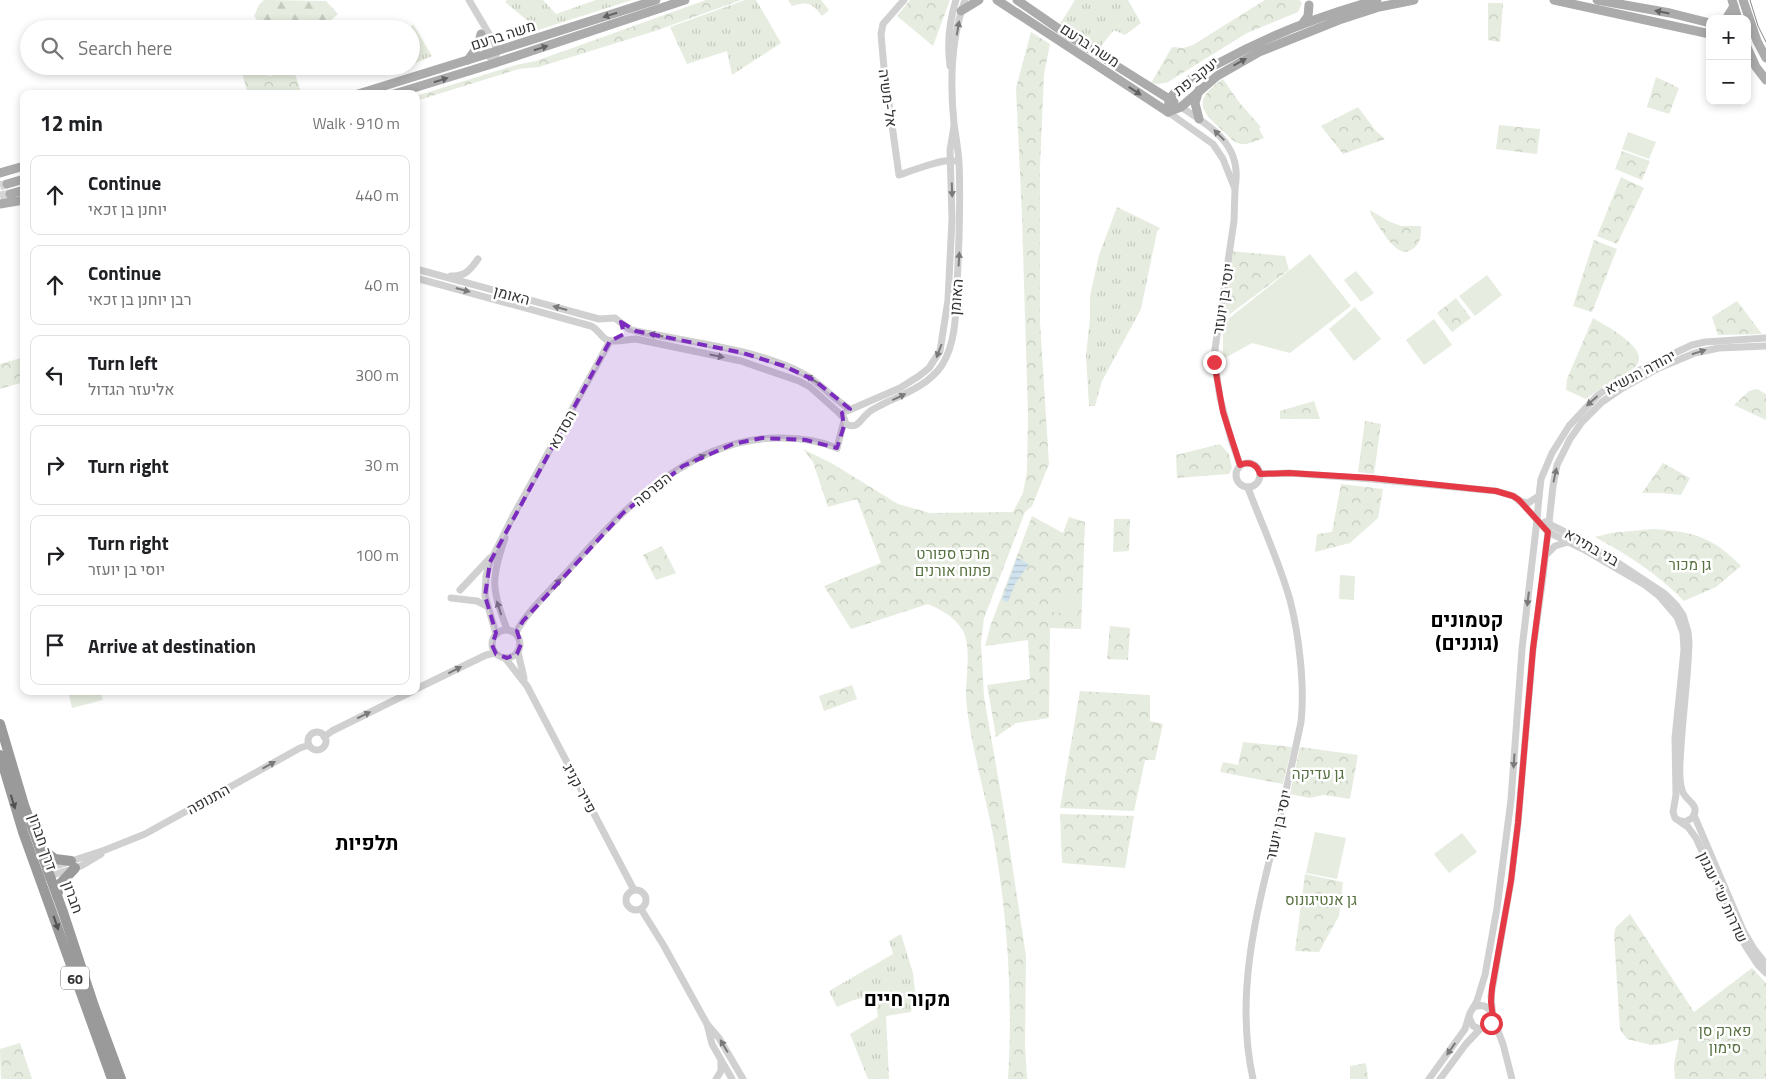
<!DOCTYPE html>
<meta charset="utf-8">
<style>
:root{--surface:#fff;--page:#f2f2f2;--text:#202124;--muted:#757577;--line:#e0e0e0}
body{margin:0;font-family:"Titillium Web",Heebo,sans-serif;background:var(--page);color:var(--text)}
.controls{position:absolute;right:15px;top:15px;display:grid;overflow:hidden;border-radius:10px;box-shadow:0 2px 8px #0003}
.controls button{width:45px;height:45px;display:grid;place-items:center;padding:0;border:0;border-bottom:1px solid var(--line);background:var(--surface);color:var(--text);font:25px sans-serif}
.stop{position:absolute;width:15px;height:15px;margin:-11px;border:4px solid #e63946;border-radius:50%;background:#fff}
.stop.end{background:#e63946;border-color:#fff;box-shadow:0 1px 5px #0008}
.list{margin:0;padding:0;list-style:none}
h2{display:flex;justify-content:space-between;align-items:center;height:65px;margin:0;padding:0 20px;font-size:21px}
h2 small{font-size:16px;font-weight:400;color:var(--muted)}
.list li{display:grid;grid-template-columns:32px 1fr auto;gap:15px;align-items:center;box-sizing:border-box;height:80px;margin:0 10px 10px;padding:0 10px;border:1px solid var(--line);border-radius:10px}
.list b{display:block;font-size:19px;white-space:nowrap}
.list p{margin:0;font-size:16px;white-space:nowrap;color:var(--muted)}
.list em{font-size:16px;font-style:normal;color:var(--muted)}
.icon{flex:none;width:28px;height:28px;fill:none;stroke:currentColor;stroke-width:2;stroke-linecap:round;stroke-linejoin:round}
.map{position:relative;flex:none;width:1766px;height:1079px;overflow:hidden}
.search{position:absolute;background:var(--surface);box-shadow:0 2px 8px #0003;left:20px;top:20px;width:400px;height:55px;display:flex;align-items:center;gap:12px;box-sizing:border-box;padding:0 18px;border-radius:28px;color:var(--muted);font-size:19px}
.panel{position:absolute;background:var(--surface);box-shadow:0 2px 8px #0003;left:20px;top:90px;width:400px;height:605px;border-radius:10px}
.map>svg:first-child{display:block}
</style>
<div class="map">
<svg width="1766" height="1079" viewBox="0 0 1766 1079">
<defs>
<pattern id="grass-tufts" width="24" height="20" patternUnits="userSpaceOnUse" patternTransform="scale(1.25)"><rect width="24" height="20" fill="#e6ecdf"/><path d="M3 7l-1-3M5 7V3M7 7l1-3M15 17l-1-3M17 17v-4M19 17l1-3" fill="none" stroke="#c6cbc0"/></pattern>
<pattern id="forest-firs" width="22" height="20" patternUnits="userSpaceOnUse" patternTransform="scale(1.25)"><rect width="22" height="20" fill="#e6ecdf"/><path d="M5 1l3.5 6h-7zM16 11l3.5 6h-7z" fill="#c6cbc0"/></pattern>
<pattern id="park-crowns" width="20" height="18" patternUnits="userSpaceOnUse" patternTransform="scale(1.25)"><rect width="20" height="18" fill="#e6ecdf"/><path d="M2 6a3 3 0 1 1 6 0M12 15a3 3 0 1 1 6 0" fill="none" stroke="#c6cbc0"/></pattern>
<pattern id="water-rules" width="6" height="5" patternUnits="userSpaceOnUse" patternTransform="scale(1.25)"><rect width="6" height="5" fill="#cfe2ee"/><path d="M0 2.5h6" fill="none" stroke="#b2c2cd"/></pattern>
</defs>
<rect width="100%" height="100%" fill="#fff"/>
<g fill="url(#grass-tufts)">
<polygon points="507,0 543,0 556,14 596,0 632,0 510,39 507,32 529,22 505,2"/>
<polygon points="745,0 756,0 781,43 732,75 727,51 687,64 670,27"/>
<path d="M788,0H821L829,10L822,16C812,3 808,1 792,6Z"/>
<polygon points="1075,0 1128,0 1141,23 1125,35 1114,30 1097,51 1060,24"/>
<polygon points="413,24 432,56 411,65 411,29 409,29"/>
<polygon points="1117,207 1160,228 1157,232 1141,309 1102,381 1095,406 1089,406 1086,355 1090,318 1090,296 1099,255"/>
<path d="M901,934L913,973L915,991L911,1012L886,1016L889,1079H868L850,1034L878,1017C876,987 855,1000 837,1007L829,991L893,954L889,941Z"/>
</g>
<polygon fill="url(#forest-firs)" points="264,0 326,1 338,14 321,29 274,29 262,26 254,16 259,5"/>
<g fill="url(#park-crowns)">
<polygon points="706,0 741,0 655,31 539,67 519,69 416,101 416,96 516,65 536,61"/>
<polygon points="910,0 950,0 933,46 897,16"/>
<polygon points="1265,0 1299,0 1302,3 1298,12 1247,33 1168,82 1159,84 1151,83 1172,47 1183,48 1193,45"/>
<polygon points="1488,3 1503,3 1500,42 1488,40"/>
<path d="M1031,32L1050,44L1044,74L1040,166V322L1049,464L1032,506L1025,512L984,618L981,642L984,697L1004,811L1026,956L1025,1046L1027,1079H1008C1013,1006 1008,924 996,852C988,801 971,751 966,699C965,680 972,648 963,631C954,616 943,611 928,604L851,629L824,586L881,563L857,499L828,507L813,462L803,449L833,464L898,504L930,513L1013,512L1023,493L1027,471L1028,414L1022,217L1016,88Z"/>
<polygon points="240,66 255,66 258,71 270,76 293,68 300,89 300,94 248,94"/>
<polygon points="1656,77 1679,88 1669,114 1647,107"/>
<path d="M1223,79L1238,101L1261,127L1259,129L1264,138C1257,140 1248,145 1241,144C1233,143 1228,135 1222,130C1198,108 1194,100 1223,79Z"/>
<polygon points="1358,107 1376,131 1385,139 1343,154 1321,126"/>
<polygon points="1499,125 1540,129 1537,154 1496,149"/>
<polygon points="1622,151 1650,161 1642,180 1615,169"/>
<polygon points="1621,177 1644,188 1617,244 1597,236"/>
<path d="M1370,210L1388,221L1401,226H1421C1421,236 1421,244 1411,250C1396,260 1379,225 1371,215Z"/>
<polygon points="1594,240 1617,249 1592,312 1573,306"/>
<polygon points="1230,251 1285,256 1289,270 1222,320"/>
<polygon points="1456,298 1471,318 1452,332 1437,313"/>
<polygon points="1737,301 1762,334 1718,335 1712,317"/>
<path d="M1593,318C1604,325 1654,350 1635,367C1630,372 1622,375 1615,379C1605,385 1596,392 1586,399L1566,390L1567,379Z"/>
<polygon points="24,357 24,382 0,389 0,364"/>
<polygon points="1757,389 1766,394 1766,420 1734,405 1749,391"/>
<polygon points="1314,401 1320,419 1280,419 1280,411"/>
<polygon points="1365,421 1381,424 1374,474 1358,472"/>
<polygon points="1220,444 1229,454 1232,468 1229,474 1177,478 1176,455"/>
<polygon points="1663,463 1690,478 1681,495 1661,493 1642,493"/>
<polygon points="1341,484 1383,489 1378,518 1350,543 1315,552 1317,534 1332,532"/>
<polygon points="1032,516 1063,533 1069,517 1085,522 1081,629 1050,628 1049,718 1016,723 996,737 987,685 1030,679 1028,640 985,646 991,624"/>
<polygon points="1114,519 1130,519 1129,551 1113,552"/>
<path d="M1653,529C1693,532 1712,536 1741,566L1716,587L1684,601C1658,574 1628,555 1595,537L1611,533Z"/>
<polygon points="662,546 676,573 656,580 643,555"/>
<polygon points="1110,626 1130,628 1128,660 1107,659"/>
<polygon points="852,685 857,699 824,711 819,696"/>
<polygon points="1080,691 1150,695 1150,721 1163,724 1155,760 1145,760 1134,811 1060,808"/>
<polygon points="1243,742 1292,747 1283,784 1220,772 1223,762 1238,765"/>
<polygon points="1300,747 1358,755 1350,799 1324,795 1309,798 1290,794"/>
<polygon points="1060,814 1134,816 1125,868 1062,863"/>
<polygon points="1305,874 1343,882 1339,916 1319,952 1295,951"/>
<polygon points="1630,914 1694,1012 1752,968 1766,983 1766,1079 1675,1079 1674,1064 1679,1039 1663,1044 1651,1045 1627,1039 1620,1030 1614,934 1616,927"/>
<polygon points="20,1043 32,1079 1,1079 0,1049"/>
<polygon points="1366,1063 1368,1079 1350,1079 1350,1066"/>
</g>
<g fill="#e6ecdf">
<polygon points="1628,132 1656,142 1649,159 1622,149"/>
<polygon points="1310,254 1351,306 1290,353 1252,343 1223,359 1223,323"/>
<polygon points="1356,271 1374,293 1361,302 1344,280"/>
<polygon points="1487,275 1502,295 1475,316 1459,296"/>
<polygon points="1355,307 1381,339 1354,361 1329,329"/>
<polygon points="1434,319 1452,345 1424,365 1406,340"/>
<polygon points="1340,575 1355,576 1354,600 1339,599"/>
<polygon points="1051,593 1080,595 1078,614 1050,612"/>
<polygon points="68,691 100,691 103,700 72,708"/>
<polygon points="1315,832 1346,838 1337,879 1306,873"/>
<polygon points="1462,833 1477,852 1449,873 1434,854"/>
</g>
<polygon fill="url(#water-rules)" points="1017,558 1029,564 1015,584 1008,602 1002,600"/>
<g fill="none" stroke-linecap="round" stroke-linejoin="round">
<g stroke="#d6d6d6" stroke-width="9" stroke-dasharray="9 4.5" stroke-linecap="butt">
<polyline points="0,186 7,184"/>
<polyline points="0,196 10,194"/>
</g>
<g stroke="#d0d0d0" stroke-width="7">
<polyline points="469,0 495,44 497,51 495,63"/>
<path d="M904,0L883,24L881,34L884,68L899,175C911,171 944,158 954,161"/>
<polyline points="481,33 487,54 495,63"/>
<path d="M950,66C947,43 949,22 956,0"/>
<path d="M1181,107C1212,128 1243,145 1235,188"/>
<polyline points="1168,112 1213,144 1223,159 1235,189 1234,221 1214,356 1220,398 1231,439 1240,465"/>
<path d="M416,269L599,319L615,318L629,329L636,331C689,342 757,349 804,374C821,383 833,399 850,409"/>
<path d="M451,276C465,277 471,269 478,259"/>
<path d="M416,278L591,326C598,329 601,337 607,340C613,343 629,339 636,339L741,361L799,381L810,387L838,412L844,418L846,424C857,430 860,420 867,414C871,409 878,407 883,404C904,394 929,385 942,365C956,343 956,312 957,287C959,245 961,204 959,162C958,149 956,137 954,124C950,84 951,38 965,0"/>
<polyline points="847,411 900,388 919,376 929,368 940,351 948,300 952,219 950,150 954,126"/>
<polyline points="837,448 844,421"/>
<circle cx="1248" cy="475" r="12"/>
<polyline points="1260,474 1289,473 1372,479 1496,491 1513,496 1519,500 1548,532 1583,549 1645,585 1659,596 1677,617 1683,633 1684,650 1675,738 1676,795 1673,812 1675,818 1688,827 1696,838 1745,945 1758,965 1766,973"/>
<path d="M1248,488C1262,525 1279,561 1290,600C1299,635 1305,686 1301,722C1293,761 1284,799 1275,838C1255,917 1235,997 1253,1079"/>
<polyline points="1519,501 1528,503 1539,496"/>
<path d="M1545,522L1579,539L1606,555L1665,594L1676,605L1683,615L1688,632L1689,643C1688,678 1683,712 1681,747C1680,761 1678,777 1682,790C1685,802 1702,804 1692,818L1685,822L1681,821"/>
<path d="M505,538C491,578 491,589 507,629"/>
<polyline points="1546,555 1555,546 1568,542"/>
<polyline points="460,590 490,558"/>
<polyline points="451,598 477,601 487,606"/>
<circle cx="506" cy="644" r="14"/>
<path d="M516,633C523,616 553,587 567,572C622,510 691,436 782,438C801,438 820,441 837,448"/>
<polyline points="496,634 485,596 486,576 490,562 513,516 610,341"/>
<polyline points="518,652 524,678"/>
<polyline points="505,658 527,686 634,890"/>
<polyline points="416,689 486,655 495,653"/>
<circle cx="317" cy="741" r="9"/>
<polyline points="324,737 332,731 413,691"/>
<polyline points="1694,815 1743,930 1754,949 1766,964"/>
<polyline points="44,872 47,869 105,850 145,834 300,748 309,745"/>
<polyline points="47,877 81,866 101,854"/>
<circle cx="636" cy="900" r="10"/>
<polyline points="641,909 664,946 707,1024 719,1038 743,1079"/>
<path d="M1474,1007C1482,1004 1488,1006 1492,1013"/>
<polyline points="1469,1017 1473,1026 1480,1029 1488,1026 1493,1018"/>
<polyline points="707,1024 712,1044 732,1079"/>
<polyline points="716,1079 721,1071 721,1061"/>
<polyline points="1429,1079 1465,1029 1470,1013 1477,1001 1485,975 1497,908 1511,800 1522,649 1537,520 1539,496 1541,479 1552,453 1569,426 1597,396 1609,387 1649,365 1692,345 1705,342 1766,338"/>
<polyline points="1440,1079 1466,1044 1480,1029"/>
<polyline points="1512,1079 1503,1044 1493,1018 1491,996 1511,881 1518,823 1533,649 1543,577 1553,486 1557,465 1570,439 1582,422 1602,402 1621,389 1659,368 1695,353 1719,348 1766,346"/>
</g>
<g stroke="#ababab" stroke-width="9">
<polyline points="997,0 1168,112"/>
<polyline points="1017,0 1072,38 1174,102"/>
<polyline points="1554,0 1710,34"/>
<polyline points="1597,0 1670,13 1710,23"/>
<polyline points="1732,0 1738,19"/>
<polyline points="1743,0 1757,41 1766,58"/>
<polyline points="961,11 979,0"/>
<polyline points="1726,19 1734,6"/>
<polyline points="1303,23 1308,16 1309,5"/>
<polyline points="1747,47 1756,67 1766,80"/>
<polyline points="468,60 478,46 481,34"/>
<polyline points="358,94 487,54 656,0"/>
<polyline points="394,94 495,63 685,0"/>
<polyline points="1168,112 1181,107 1217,76 1259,52 1339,20 1379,7 1414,0"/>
<path d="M1168,112C1168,107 1168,101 1171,97C1184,81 1203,71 1221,62C1270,35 1322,15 1377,0"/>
<polyline points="1199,119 1195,103 1199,90"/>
<polyline points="0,173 24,166"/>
<polyline points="7,184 24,179"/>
<polyline points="10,194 24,190"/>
<polyline points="0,204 24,200"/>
</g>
<g stroke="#9a9a9a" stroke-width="10">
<polyline points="0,724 24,805 63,912 94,1006 121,1079"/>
<polyline points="0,755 23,832 112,1079"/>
<polyline points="40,848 55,859 71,861"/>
<polyline points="57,895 61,883 75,868"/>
</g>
<polyline stroke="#888" stroke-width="1" points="1750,0 1758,26 1766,42"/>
</g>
<defs><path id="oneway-solid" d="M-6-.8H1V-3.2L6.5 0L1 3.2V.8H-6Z" transform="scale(1.25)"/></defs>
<g fill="#636363">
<use href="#oneway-solid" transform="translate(1662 12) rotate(-169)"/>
<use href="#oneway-solid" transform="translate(610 15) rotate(162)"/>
<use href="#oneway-solid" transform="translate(541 48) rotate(-18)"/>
<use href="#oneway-solid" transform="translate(1240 62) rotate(-29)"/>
<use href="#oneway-solid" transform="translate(441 80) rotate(-17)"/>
<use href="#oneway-solid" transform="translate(1135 91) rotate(33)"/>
</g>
<g fill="#7a7a7a">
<use href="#oneway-solid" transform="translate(958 28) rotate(-80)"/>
<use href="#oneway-solid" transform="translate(1219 135) rotate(-135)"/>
<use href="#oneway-solid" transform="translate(952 190) rotate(88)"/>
<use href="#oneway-solid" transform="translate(959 259) rotate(-87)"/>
<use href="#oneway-solid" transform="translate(463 290) rotate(15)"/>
<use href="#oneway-solid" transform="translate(560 308) rotate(-165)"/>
<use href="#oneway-solid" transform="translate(656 335) rotate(-168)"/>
<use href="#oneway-solid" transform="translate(939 351) rotate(111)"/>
<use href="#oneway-solid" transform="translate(1699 352) rotate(-17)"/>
<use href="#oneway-solid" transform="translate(717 356) rotate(11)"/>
<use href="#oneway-solid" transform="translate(812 379) rotate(-146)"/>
<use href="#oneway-solid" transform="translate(899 397) rotate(-25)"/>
<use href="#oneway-solid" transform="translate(1592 401) rotate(138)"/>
<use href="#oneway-solid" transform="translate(699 458) rotate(-25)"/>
<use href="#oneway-solid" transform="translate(1555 475) rotate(-78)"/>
<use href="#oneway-solid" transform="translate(556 584) rotate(-48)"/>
<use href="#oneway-solid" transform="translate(1528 599) rotate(97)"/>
<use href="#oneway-solid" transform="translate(499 608) rotate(-108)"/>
<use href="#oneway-solid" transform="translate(455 670) rotate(-27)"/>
<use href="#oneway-solid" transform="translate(364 715) rotate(-26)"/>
<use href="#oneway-solid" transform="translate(1514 761) rotate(94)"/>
<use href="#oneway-solid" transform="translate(269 765) rotate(-29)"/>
<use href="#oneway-solid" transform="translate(724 1046) rotate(-121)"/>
<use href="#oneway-solid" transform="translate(1451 1049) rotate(125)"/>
</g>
<g fill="#525252">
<use href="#oneway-solid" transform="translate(13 802) rotate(73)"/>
<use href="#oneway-solid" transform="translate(56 923) rotate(71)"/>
</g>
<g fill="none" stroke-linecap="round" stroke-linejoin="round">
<path stroke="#e63946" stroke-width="6" d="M1214,362L1223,412L1240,465C1249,461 1257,464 1260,474L1289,473L1372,478L1496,491L1513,496L1519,500L1548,532L1533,649L1518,823L1511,881L1492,988L1491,1002L1493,1018L1491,1023"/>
</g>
<path fill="#7b2cbf" fill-opacity="0.2" stroke="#7b2cbf" stroke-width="4" stroke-dasharray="10 6" stroke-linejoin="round" d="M621,322L636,331L743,353L784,366L814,380L850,409L842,413L844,426L837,448L806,440L762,438L733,444L683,466L623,513L523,621L517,631L521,644L517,654L507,658L496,654L492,645L496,633L485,596L490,562L610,341L624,334Z"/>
<g text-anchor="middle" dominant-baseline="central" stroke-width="5" stroke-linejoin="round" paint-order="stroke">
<rect fill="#fff" stroke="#707070" stroke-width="1" x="61" y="966.5" width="28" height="23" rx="4"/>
<g font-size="14" font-weight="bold" fill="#333">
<text x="75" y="978">60</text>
</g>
<g font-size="15" fill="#333" stroke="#fff">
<text transform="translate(503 35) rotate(-18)">משה ברעם</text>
<text transform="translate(1090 45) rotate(33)">משה ברעם</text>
<text transform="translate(1196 76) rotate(-38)">יעקב פת</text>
<text transform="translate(888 98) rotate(82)">אל-משיה</text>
<text transform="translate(512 295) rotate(15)">האומן</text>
<text transform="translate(956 297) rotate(-85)">האומן</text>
<text transform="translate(1223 299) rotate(-81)">יוסי בן יועזר</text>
<text transform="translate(1640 372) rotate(-28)">יהודה הנשיא</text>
<text transform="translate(562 429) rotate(-61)">הסדנא</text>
<text transform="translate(652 489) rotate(-39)">הפרסה</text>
<text transform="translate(1592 547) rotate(30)">בני בתירא</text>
<text transform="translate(580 788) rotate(62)">פייר קניג</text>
<text transform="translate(208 799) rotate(-29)">התנופה</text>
<text transform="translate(1278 825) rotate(-77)">יוסי בן יועזר</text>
<text transform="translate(43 842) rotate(71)">דרך חברון</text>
<text transform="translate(73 897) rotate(70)">חברון</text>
<text transform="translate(1723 897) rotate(65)">שדרות ש"י עגנון</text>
</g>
<g font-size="15" fill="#56703f" stroke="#fff">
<text x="953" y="553">מרכז ספורט<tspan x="953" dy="17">פתוח אורנים</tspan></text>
<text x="1690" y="564">גן מכור</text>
<text x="1318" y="773">גן עדיקה</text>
<text x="1321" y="899">גן אנטיגונוס</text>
<text x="1725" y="1030">פארק סן<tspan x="1725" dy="17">סימון</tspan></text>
</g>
<g font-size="20" font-weight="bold" fill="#000" stroke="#fff">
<text x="1467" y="619">קטמונים<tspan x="1467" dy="23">(גוננים)</tspan></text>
<text x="367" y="842">תלפיות</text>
<text x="907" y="998">מקור חיים</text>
</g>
</g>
</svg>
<div class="controls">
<button>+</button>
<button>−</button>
</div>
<div class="stop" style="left:1491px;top:1023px"></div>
<div class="stop end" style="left:1214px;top:362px"></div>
<div class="search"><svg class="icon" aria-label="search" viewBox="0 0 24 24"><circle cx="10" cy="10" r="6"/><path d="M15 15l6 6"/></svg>Search here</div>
<section class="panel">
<h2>12 min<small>Walk · 910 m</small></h2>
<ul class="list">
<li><svg class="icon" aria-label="ahead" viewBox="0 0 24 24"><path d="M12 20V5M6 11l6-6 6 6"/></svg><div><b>Continue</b><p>יוחנן בן זכאי</p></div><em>440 m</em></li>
<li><svg class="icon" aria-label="ahead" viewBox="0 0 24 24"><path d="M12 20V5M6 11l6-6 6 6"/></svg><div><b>Continue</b><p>רבן יוחנן בן זכאי</p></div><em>40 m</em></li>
<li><svg class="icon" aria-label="left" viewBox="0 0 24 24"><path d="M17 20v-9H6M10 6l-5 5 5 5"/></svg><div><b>Turn left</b><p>אליעזר הגדול</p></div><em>300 m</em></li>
<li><svg class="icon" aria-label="right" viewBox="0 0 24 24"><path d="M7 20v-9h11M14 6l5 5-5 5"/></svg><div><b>Turn right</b></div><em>30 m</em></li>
<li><svg class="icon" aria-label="right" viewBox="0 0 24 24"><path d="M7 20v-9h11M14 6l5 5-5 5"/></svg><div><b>Turn right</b><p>יוסי בן יועזר</p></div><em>100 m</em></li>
<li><svg class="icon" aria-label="arrive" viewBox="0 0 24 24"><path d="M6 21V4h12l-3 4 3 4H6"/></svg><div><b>Arrive at destination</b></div></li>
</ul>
</section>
</div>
